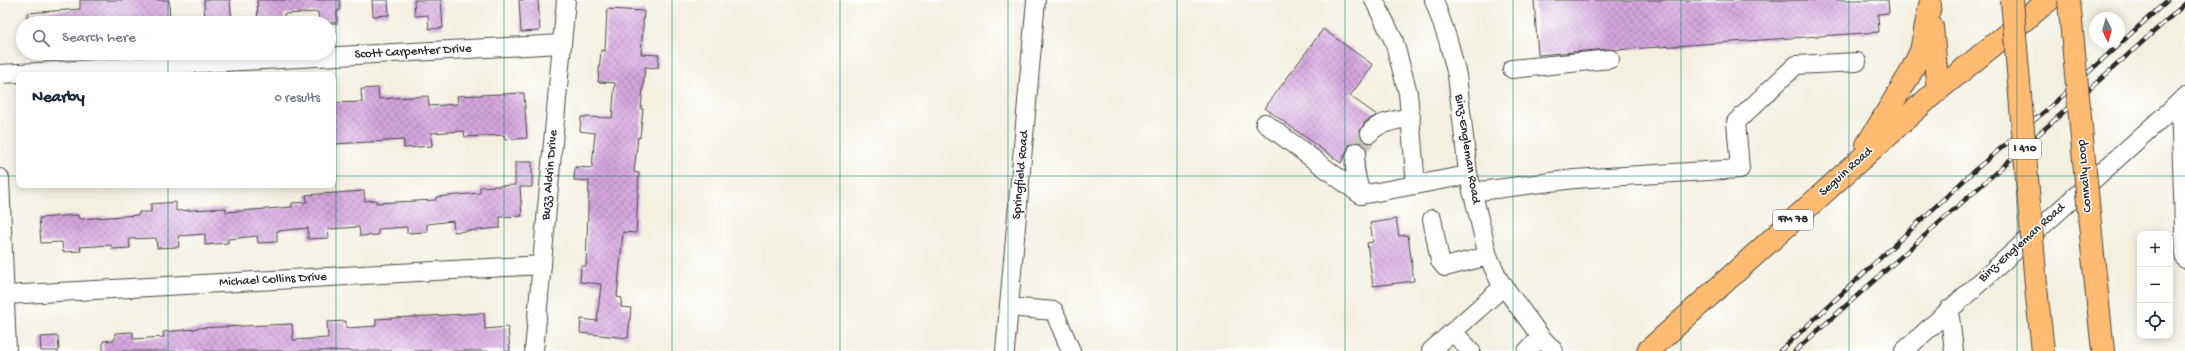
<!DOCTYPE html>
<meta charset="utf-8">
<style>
:root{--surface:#fff;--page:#f2f2f3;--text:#1f2937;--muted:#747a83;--line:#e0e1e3}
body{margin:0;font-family:"Gochi Hand",sans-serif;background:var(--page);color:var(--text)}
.controls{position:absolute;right:12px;bottom:12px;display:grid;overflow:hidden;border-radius:8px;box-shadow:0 2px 10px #0003}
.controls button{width:36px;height:36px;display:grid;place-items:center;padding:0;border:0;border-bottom:1px solid var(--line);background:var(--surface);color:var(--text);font:20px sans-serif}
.compass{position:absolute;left:2089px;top:12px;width:36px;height:36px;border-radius:50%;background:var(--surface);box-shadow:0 2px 10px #0003;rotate:175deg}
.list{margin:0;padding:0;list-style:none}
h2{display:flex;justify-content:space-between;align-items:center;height:52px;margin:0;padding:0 16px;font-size:17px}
h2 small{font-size:13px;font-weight:400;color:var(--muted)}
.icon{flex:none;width:22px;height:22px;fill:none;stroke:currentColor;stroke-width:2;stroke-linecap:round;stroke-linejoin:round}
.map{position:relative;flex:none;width:2185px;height:351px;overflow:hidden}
.search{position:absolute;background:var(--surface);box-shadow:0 2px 10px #0003;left:16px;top:16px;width:320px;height:44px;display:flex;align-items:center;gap:10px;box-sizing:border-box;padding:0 14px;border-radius:22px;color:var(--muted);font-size:15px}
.panel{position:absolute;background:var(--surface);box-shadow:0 2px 10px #0003;left:16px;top:72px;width:320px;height:116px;border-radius:8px}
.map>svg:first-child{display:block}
</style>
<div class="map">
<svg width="2185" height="351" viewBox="0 0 2185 351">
<defs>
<pattern id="building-cross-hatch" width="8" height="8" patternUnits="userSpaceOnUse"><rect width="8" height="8" fill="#d4a4de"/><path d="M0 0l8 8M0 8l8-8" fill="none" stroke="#ac86b4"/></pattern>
</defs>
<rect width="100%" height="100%" fill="#fff"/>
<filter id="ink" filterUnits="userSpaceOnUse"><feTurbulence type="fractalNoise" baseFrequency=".025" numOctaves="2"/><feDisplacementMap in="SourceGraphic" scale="8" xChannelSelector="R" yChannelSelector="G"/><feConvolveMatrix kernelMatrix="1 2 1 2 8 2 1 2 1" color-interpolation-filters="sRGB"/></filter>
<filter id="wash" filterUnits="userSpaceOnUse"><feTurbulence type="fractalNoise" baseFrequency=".012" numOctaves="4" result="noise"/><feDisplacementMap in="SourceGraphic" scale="16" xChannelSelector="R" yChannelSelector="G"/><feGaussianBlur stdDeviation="0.9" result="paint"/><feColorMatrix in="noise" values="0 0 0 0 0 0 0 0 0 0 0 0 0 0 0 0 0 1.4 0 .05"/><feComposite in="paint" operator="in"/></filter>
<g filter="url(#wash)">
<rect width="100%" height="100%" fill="#f3f0df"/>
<g id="blocks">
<g fill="url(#building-cross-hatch)">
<polygon points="80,0 169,0 170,23 27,23 27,13 80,9"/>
<polygon points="204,0 230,0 232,23 205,23"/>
<polygon points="257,0 340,0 340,10 337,11 337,23 319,23 318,12 284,14 285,23 258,23"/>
<polygon points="372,0 388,0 389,15 373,16"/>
<polygon points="414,0 441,0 443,28 429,29 428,15 415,16"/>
<polygon points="519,0 538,0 540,31 521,32"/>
<polygon points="1534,0 1888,0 1889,13 1878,14 1879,32 1615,50 1609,49 1538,55"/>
<polygon points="607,9 644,11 641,54 659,55 658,68 645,67 641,109 643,109 640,138 638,137 634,172 639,173 636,233 623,232 617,297 622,298 621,307 631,308 628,338 580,333 581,319 597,321 601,284 580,282 581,266 586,266 589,181 574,180 575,167 592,168 595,133 580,131 581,117 612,118 615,83 598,82 601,50 605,51"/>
<polygon points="1323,29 1373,65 1350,96 1377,115 1365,122 1360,131 1363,141 1372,143 1367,150 1361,142 1350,144 1341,163 1265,108"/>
<polygon points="378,88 379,99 428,96 429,106 458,104 457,96 524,93 527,138 505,140 504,135 465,137 464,131 431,133 432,146 404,148 404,140 334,144 333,103 362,102 361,89"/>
<polygon points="515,162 532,162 532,187 520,187 522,216 500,217 500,228 454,232 453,221 427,224 427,232 407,233 407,227 378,229 378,235 360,236 359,227 328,229 329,238 308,239 308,228 277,231 277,242 258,243 257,236 228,239 228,243 205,245 205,234 178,236 179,247 157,248 156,238 129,239 130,248 112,249 111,245 80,247 81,251 63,252 62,242 41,243 39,218 78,215 79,219 139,215 139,212 151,212 151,204 176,202 176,211 226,208 226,212 292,207 292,203 307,202 306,195 364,191 365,201 376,200 376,203 436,200 436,197 480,193 480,187 515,185"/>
<polygon points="1396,219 1399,236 1408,235 1414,281 1373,286 1367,243 1373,242 1370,223"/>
<polygon points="484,313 485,329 508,327 510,351 103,351 103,341 115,340 115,333 133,332 133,339 164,337 163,332 196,329 196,328 292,324 293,340 328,338 327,322 346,321 346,328 376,326 376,319"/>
<polygon points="58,336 59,351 41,351 40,337"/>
</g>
</g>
</g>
<g filter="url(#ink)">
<use href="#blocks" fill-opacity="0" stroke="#494946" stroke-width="1"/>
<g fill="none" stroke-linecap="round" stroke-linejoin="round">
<polyline stroke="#cbc9bb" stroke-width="18" stroke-dasharray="18 9" stroke-linecap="butt" points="1357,152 1370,133"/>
<g stroke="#494946" stroke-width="20">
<g id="minor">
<polyline points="1374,0 1394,41 1408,93 1416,185"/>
<polyline points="1434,0 1448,40 1457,75 1468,173 1488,256 1499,280 1541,337 1554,351"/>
<polyline points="1512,69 1610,59"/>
<polyline points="0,74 562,44"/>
<polyline points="2180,101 2185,259"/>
<polyline points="1265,123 1361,195 1468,175"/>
<path d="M1370,133C1377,122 1398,120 1411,117"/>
<path d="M1357,152C1351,164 1358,182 1361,195"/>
<polyline points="0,178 7,351"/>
<polyline points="1472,192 1574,179 1740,169 1736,122 1796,65 1857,62"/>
<polyline points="1432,219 1440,261 1445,267 1488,256"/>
<polyline points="5,295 542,265"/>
<polyline points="1009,307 1054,311 1071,351"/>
<polyline points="1949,309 1954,351"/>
<polyline points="1453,332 1471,351"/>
<polyline points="534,351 566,0"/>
<polyline points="1005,351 1036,0"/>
<polyline points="1431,351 1504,286"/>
<polyline points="1527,351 1541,337"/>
<polyline points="1904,351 2185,97"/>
</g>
</g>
<g stroke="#494946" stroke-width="24">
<g id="major">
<polyline points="1932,27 1938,90"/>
<polyline points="1867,145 1910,74 1921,51 1930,5"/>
<polyline points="1648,351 1932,95 2049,0"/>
</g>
</g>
<g stroke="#494946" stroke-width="24">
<g id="highway">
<polyline points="2093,256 2103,351"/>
<polyline points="2037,297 2043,351"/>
</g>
</g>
<use href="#minor" stroke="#fff" stroke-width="18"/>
<use href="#major" stroke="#ffbb71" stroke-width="22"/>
<use href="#highway" stroke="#ffbb71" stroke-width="22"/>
<g stroke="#2b2b2b" stroke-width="4.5">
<g id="rail">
<polyline points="1780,351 1975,170 2050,107 2168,0"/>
<polyline points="1795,351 2185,4"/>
</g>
</g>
<use href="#rail" stroke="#fff" stroke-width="3" stroke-dasharray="9" stroke-linecap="butt"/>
<g stroke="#494946" stroke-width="24" stroke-linecap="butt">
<g id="highway-bridge">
<polyline points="2012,0 2037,297"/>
<polyline points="2069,0 2093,256"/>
</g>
</g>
<use href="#highway-bridge" stroke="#ffbb71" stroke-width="22"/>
</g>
</g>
<path fill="none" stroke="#0f766e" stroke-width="1" stroke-opacity="0.55" d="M168,0V23M336,0V351M504,0V351M672,0V351M840,0V351M1008,0V351M1177,0V351M1345,0V351M1513,0V351M1681,0V351M1849,0V351M2017,0V351M168,53V75M0,176H19M333,176H2185M168,185V351"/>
<g text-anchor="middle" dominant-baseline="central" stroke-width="3" stroke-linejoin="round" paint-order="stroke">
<g fill="#fff" stroke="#6b6b6b" stroke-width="1">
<rect x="2009" y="139" width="32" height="20" rx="3"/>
<rect x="1773" y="210" width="40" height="20" rx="3"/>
</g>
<g font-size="12" font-weight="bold" fill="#2b2b2b">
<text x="2025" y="149">I 410</text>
<text x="1793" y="220">FM 78</text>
</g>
<g font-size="13" fill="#2b2b2b" stroke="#fff">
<text transform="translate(413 52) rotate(-3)">Scott Carpenter Drive</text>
<text transform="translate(1467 149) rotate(81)">Binz-Engleman Road</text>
<text transform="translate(1846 172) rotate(-42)">Seguin Road</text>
<text transform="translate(550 175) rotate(-85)">Buzz Aldrin Drive</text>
<text transform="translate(1021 175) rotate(-85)">Springfield Road</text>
<text transform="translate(2085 176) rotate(-95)">Connally Loop</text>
<text transform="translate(2022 243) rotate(-42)">Binz-Engleman Road</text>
<text transform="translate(273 280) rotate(-3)">Michael Collins Drive</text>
</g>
</g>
</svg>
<div class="controls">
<button>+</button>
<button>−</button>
<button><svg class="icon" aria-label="locate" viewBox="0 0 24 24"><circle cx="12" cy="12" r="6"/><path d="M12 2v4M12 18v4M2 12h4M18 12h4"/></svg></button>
</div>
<svg class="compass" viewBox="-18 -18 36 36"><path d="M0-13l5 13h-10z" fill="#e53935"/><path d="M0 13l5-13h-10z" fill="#747a83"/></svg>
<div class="search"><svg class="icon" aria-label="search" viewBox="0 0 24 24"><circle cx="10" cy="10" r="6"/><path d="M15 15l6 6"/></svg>Search here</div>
<section class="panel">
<h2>Nearby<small>0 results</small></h2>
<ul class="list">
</ul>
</section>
</div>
